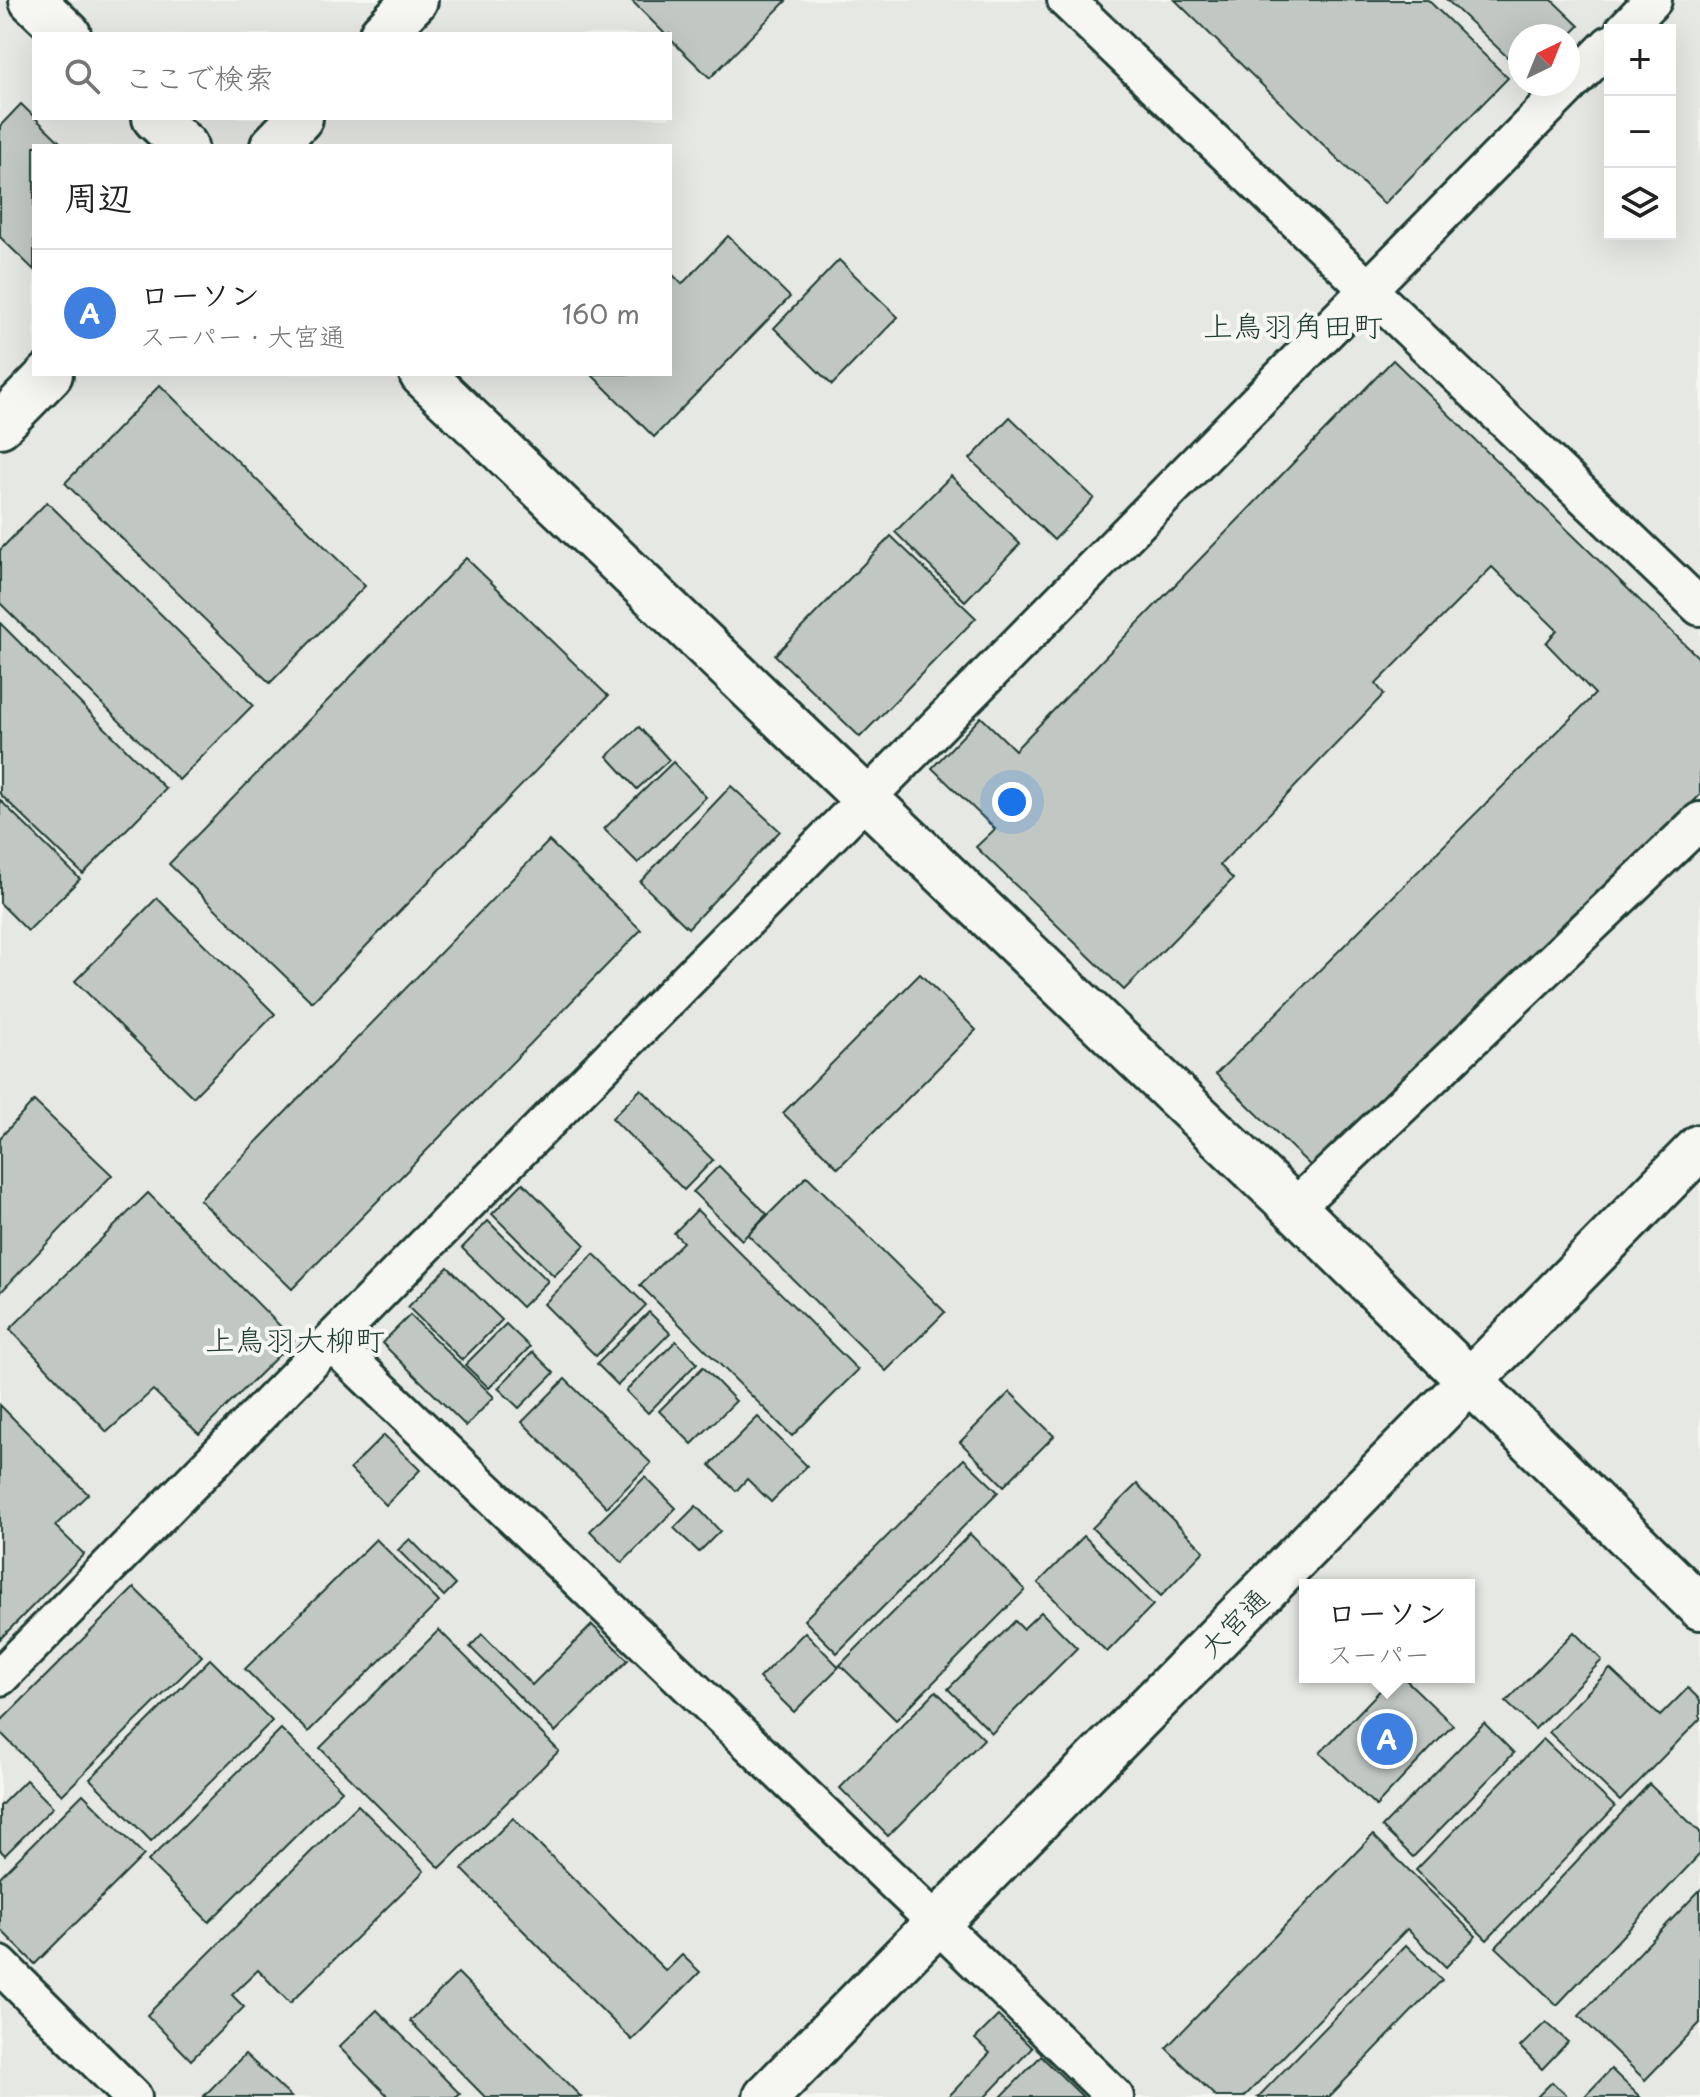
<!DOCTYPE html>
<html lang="ja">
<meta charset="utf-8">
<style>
:root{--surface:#fff;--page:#f6f6f6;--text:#222;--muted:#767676;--line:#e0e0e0;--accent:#7c3aed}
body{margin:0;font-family:"Playpen Sans","Klee One",sans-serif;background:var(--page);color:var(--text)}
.controls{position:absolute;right:24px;top:24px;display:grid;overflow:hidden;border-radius:0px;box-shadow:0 8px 32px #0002}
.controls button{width:72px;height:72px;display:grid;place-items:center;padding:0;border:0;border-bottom:2px solid var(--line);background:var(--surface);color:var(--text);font:40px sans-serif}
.compass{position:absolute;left:1508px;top:24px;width:72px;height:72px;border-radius:50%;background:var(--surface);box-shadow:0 8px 32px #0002;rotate:43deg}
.you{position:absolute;left:1012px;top:802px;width:28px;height:28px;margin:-20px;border:6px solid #fff;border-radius:50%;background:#1a73e8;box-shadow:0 0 0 12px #1a73e833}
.badge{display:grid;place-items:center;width:52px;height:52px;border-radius:50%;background:var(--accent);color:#fff;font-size:26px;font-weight:700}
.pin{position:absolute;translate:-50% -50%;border:4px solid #fff;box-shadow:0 2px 8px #0006}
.popup{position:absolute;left:1299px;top:1579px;width:176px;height:104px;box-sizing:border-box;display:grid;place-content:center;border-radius:0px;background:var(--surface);filter:drop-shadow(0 2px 6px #0005);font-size:26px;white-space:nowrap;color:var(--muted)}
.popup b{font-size:30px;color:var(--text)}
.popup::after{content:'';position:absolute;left:50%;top:100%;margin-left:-16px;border:16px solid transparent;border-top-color:var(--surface)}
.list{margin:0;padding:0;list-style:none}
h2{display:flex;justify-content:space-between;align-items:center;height:104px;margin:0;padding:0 32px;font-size:34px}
h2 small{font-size:26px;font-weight:400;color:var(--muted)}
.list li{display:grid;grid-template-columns:52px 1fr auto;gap:24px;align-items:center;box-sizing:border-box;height:128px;padding:0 32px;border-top:2px solid var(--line)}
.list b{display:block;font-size:30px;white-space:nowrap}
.list p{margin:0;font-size:26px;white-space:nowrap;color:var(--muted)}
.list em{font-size:26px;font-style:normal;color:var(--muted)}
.icon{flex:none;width:44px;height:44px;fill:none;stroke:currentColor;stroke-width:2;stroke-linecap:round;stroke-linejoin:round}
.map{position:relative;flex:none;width:1700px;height:2097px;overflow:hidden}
.search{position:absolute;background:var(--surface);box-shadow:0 8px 32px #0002;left:32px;top:32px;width:640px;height:88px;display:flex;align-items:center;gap:20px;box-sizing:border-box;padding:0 28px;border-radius:0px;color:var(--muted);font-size:30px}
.panel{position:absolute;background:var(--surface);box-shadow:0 8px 32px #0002;left:32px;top:144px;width:640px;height:232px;border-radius:0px}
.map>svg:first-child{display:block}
</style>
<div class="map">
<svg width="1700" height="2097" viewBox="0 0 1700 2097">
<rect width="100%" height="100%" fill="#f6f6f2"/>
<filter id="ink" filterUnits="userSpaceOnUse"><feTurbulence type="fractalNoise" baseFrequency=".0125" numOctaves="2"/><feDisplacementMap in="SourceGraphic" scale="16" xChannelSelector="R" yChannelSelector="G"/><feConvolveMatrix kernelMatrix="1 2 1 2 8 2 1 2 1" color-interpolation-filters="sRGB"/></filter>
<g filter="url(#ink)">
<path fill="#e6e8e4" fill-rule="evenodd" d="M0,0H1700V2097H0ZM1610,30H1670V234H1610ZM34,34H670V118H34ZM1520,36H1568V84H1520ZM34,146H670V374H34ZM1305,1585H1469V1677H1305Z"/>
<g fill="#c1c8c3" stroke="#1f3d34" stroke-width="2">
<polygon points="631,0 787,0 710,78 670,39 670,34 665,34"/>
<polygon points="1175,0 1428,0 1508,78 1384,204"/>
<polygon points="1447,0 1552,0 1579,26 1568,37 1520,36 1520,69"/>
<polygon points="21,104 64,146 34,146 34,270 0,237 0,126"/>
<polygon points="728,236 790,297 654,437 591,374 670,374 670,272 682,284"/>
<polygon points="839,260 898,317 832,385 774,328"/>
<polygon points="1393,360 1700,659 1700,795 1318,1173 1216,1074 1595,694 1546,643 1557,630 1492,567 1376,684 1384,694 1220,865 1233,879 1124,990 976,847 995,829 932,768 981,717 1015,750"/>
<polygon points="160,385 365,586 270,683 65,483"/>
<polygon points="1010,417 1094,498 1054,540 970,459"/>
<polygon points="951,476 1020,544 965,601 895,532"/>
<polygon points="47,502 253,705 179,780 0,603 0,550"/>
<polygon points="891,536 976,618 860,737 775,655"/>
<polygon points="466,558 608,696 312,1002 169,864"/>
<polygon points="0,623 166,789 83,874 0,794"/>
<polygon points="639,727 669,760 637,789 607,756"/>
<polygon points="673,762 706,797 638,863 604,829"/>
<polygon points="731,786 780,831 688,928 640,882"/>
<polygon points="0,800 80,879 28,931 0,903"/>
<polygon points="549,841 641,930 292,1289 200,1200"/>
<polygon points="157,898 275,1014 193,1097 75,981"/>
<polygon points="920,974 976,1030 838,1168 783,1113"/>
<polygon points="641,1089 713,1160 684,1190 612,1118"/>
<polygon points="34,1101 112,1175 0,1293 0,1138"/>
<polygon points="719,1166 767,1214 742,1240 693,1192"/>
<polygon points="807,1176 945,1312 886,1371 748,1235"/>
<polygon points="523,1183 585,1245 554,1276 492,1214"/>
<polygon points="148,1193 294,1340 199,1434 153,1390 107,1432 10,1329"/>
<polygon points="697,1210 858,1370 792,1436 640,1285 683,1242 674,1233"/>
<polygon points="488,1221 548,1281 522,1307 462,1248"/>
<polygon points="594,1254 646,1305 596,1356 544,1304"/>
<polygon points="448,1267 502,1320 462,1360 408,1307"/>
<polygon points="649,1312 670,1333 618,1385 597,1364"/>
<polygon points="410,1315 494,1397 466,1426 382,1343"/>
<polygon points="506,1324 530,1347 489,1388 465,1365"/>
<polygon points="676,1341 697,1363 648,1413 626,1391"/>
<polygon points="533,1352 554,1373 519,1408 498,1388"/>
<polygon points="703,1367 736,1401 692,1444 659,1411"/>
<polygon points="565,1379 651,1463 607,1507 522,1422"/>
<polygon points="1010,1392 1054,1436 1004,1486 960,1442"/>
<polygon points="0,1405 88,1494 55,1526 84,1554 0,1639"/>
<polygon points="758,1417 807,1466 771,1502 747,1479 736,1491 710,1465"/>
<polygon points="384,1435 420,1470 386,1505 350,1469"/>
<polygon points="964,1459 998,1492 837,1653 804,1620"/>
<polygon points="645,1477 676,1508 622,1563 590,1531"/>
<polygon points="1137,1484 1204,1551 1161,1596 1092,1528"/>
<polygon points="696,1506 720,1531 699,1552 674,1528"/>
<polygon points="970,1534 1025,1590 896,1720 840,1665"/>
<polygon points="1084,1536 1153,1605 1107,1652 1038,1583"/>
<polygon points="376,1539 439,1602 308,1732 245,1669"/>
<polygon points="410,1539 455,1585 444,1596 398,1550"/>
<polygon points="134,1588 202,1656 62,1795 0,1732 0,1722"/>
<polygon points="1041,1612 1077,1648 992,1733 948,1689 1015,1621 1023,1629"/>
<polygon points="592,1625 628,1660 555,1732 470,1647 482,1634 532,1685"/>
<polygon points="439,1630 559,1751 440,1868 320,1748"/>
<polygon points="805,1632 839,1667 794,1712 759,1678"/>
<polygon points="1574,1632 1602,1660 1535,1729 1506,1702"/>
<polygon points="210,1659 272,1721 151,1841 90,1779"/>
<polygon points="1610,1669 1660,1716 1688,1688 1700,1700 1700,1719 1620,1801 1549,1732"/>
<polygon points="1393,1677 1403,1677 1453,1725 1376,1806 1320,1753"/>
<polygon points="936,1691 984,1739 888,1836 840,1788"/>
<polygon points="1484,1723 1514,1753 1413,1857 1382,1827"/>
<polygon points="281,1729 342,1790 209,1922 148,1861"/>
<polygon points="1543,1739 1615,1807 1487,1940 1416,1870"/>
<polygon points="26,1780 53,1807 5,1855 0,1850 0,1806"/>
<polygon points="1649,1784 1700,1832 1700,1854 1557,2005 1496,1947"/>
<polygon points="83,1794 144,1855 35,1964 0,1929 0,1877"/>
<polygon points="358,1805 424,1871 290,2003 258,1970 232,1995 244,2007 191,2060 147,2015"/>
<polygon points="513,1818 666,1971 682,1955 700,1972 632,2040 462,1869"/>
<polygon points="1373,1835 1476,1936 1446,1967 1407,1929 1244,2097 1216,2097 1166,2048"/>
<polygon points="1700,1890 1700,2023 1645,2080 1579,2016"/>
<polygon points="1406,1945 1442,1980 1329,2097 1258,2097"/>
<polygon points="458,1973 581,2097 485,2097 410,2021"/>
<polygon points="377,2010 460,2094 457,2097 389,2097 339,2047"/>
<polygon points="998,2016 1032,2048 985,2097 948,2097 990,2053 975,2039"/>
<polygon points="1546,2022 1568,2042 1542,2069 1520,2047"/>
<polygon points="245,2054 291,2097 203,2097"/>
<polygon points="1041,2056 1083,2097 1001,2097"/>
<polygon points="1611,2069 1640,2097 1584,2097"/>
<polygon points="1552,2082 1567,2096 1566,2097 1537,2097"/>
</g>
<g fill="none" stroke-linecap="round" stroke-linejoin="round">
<g stroke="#1f3d34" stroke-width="42">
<g id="minor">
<polyline points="1066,0 1700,607"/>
<polyline points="1624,30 1653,0"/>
<polyline points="1294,1208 1700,821"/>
<polyline points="332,1343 937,1923 1115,2097"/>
<polyline points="0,1677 1610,44"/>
<polyline points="0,1965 133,2097"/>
</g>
</g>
<g stroke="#1f3d34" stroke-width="50">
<g id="tertiary">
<polyline points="32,0 68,34"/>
<polyline points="155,118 185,146"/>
<polyline points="422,374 1294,1208 1700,1607"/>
<polyline points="766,2097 1700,1147"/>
</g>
</g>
<g stroke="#1f3d34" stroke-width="50">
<g id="trunk">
<polyline points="382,34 415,0"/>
<polyline points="273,146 300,118"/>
<polyline points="0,425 50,374"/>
</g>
</g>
<use href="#minor" stroke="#f6f6f2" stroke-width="36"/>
<use href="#tertiary" stroke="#f6f6f2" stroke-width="44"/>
<use href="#trunk" stroke="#f6f6f2" stroke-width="44"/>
</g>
</g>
<g text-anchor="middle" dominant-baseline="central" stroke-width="8" stroke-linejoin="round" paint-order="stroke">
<g font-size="28" fill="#1f3d34" stroke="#f6f6f2">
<text transform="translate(1233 1622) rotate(-45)">大宮通</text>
</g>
<g font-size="30" fill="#1f3d34" stroke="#f6f6f2">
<text x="1293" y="324">上鳥羽角田町</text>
<text x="295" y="1338">上鳥羽大柳町</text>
</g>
</g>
</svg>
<div class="controls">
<button>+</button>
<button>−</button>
<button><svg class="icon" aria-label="layers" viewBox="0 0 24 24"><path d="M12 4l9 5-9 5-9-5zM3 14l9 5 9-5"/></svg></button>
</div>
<svg class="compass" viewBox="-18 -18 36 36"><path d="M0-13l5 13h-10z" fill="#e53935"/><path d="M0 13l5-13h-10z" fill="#767676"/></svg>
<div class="you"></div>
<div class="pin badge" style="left:1387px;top:1739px;background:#3f7fe0">A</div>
<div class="popup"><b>ローソン</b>スーパー</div>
<div class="search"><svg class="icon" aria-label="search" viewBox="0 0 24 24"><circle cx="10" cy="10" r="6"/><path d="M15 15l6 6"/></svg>ここで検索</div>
<section class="panel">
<h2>周辺<small></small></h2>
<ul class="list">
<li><span class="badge" style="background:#3f7fe0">A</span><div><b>ローソン</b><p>スーパー · 大宮通</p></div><em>160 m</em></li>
</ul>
</section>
</div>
